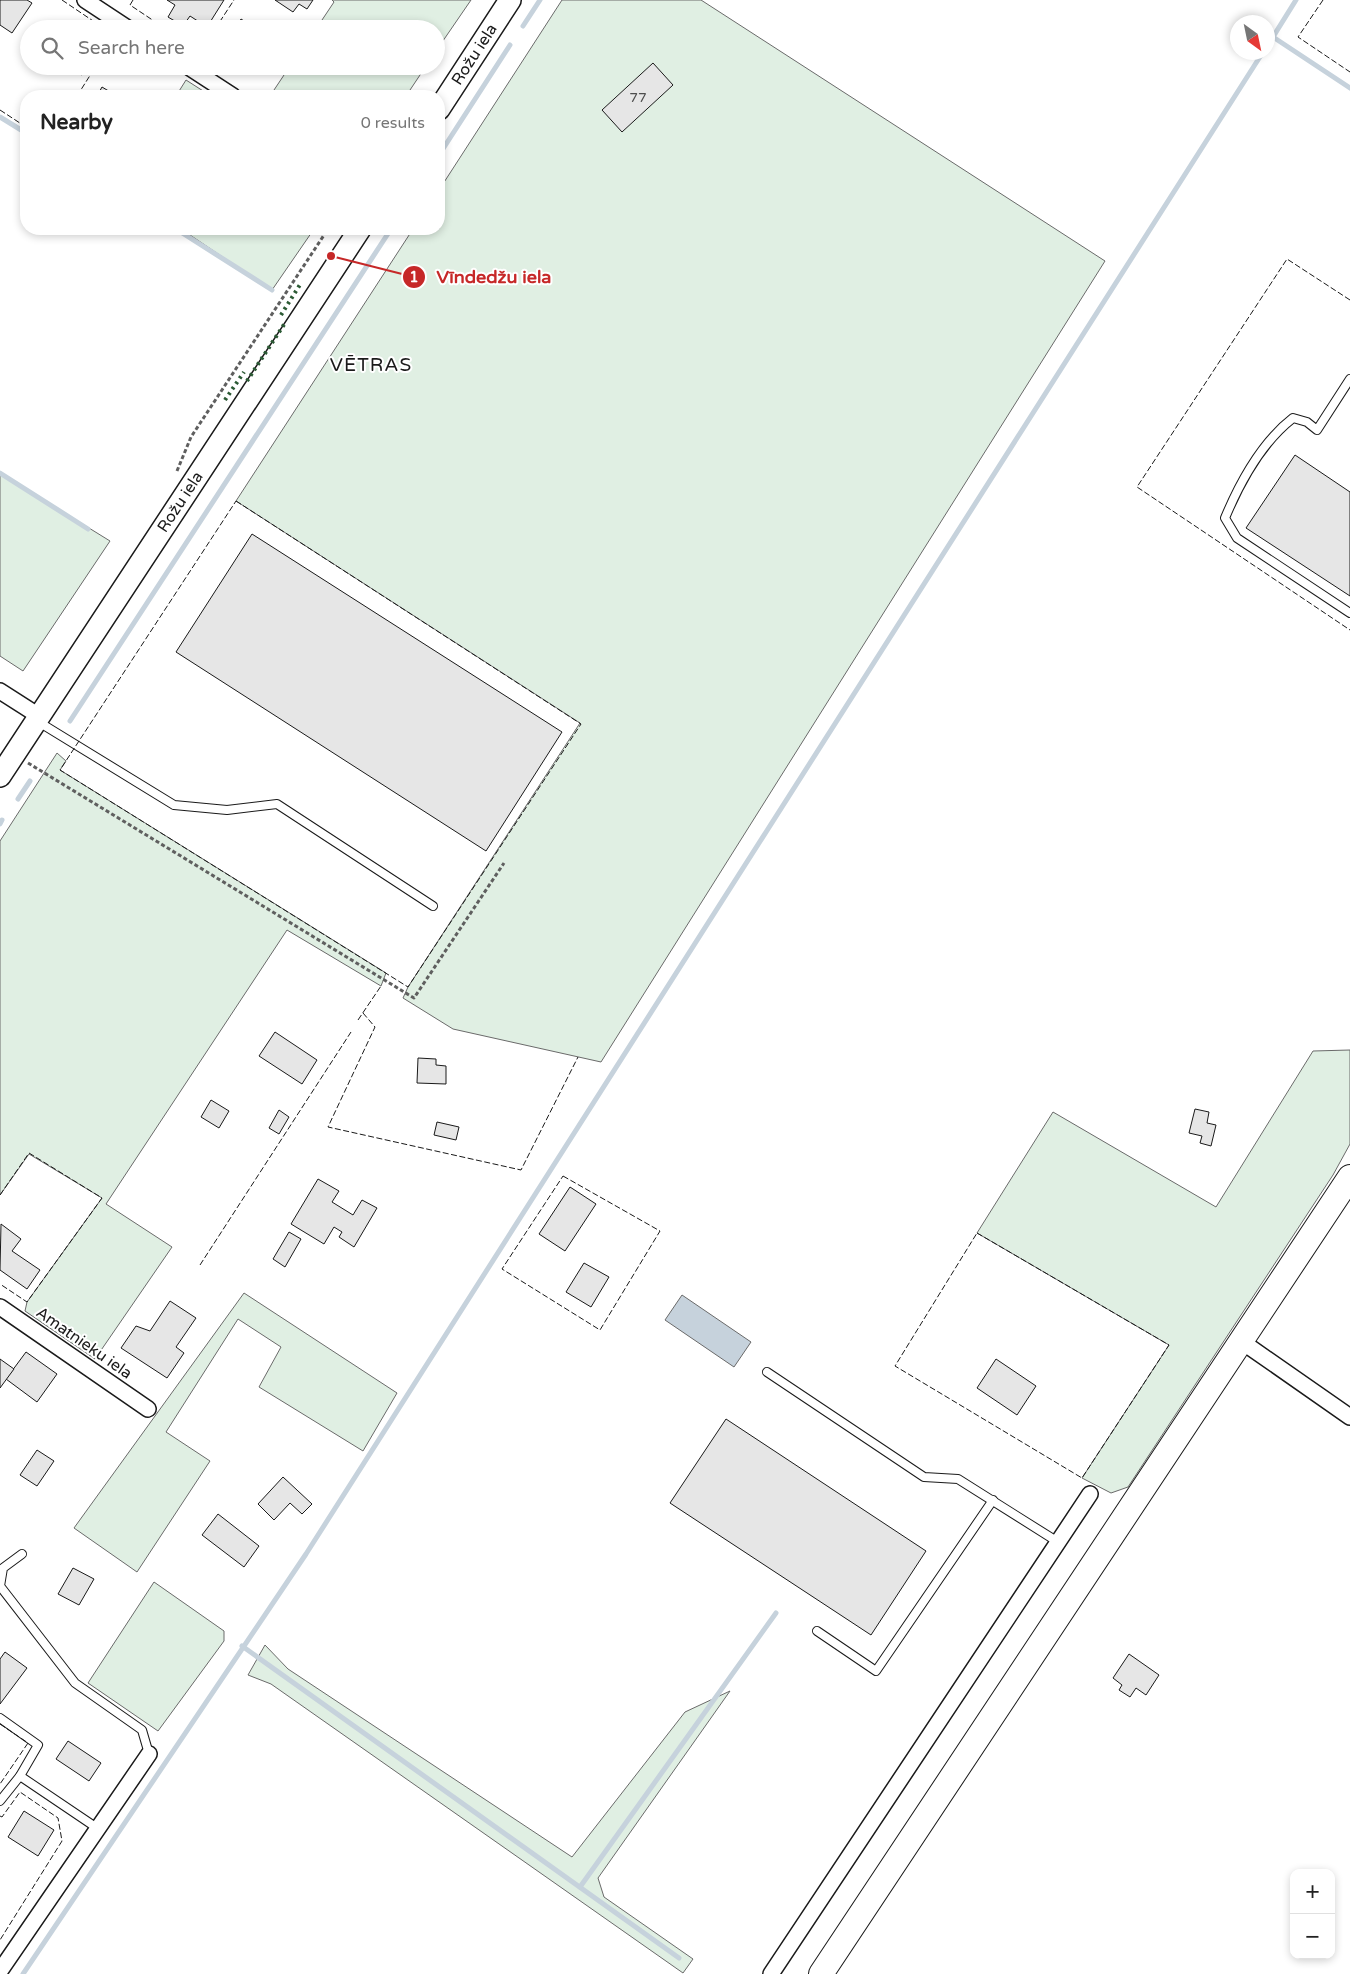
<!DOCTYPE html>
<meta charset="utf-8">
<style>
:root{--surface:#fff;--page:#f6f6f6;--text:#222;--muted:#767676;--line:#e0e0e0}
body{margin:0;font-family:"Varela Round",sans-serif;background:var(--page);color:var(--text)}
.controls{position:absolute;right:15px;bottom:15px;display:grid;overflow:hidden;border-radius:10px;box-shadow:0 2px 8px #0003}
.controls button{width:45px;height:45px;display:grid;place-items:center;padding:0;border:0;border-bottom:1px solid var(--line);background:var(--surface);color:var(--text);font:25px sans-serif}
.compass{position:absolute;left:1230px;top:15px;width:45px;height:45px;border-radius:50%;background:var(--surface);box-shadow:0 2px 8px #0003;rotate:147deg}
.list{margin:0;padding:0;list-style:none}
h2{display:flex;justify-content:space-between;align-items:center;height:65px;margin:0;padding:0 20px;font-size:21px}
h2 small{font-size:16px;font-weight:400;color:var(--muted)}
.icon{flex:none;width:28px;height:28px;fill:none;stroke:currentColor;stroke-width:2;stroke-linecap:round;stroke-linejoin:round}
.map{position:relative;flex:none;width:1350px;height:1974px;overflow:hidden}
.search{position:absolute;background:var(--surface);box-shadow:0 2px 8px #0003;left:20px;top:20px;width:425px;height:55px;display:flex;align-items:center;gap:12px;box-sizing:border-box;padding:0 18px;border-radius:28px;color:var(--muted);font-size:19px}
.panel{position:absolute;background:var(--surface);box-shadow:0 2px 8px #0003;left:20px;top:90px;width:425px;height:145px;border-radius:20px}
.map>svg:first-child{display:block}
</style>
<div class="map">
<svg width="1350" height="1974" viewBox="0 0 1350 1974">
<rect width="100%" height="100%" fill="#fff"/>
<g fill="#e0efe3" stroke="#6a6a6a">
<polygon points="332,0 471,0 436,51 436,29 316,29 334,2"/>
<polygon points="562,0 701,0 1105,261 601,1062 453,1029 403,998 408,987 580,723 236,501 413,229 439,229 439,190"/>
<polygon points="290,66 426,66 406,96 270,96"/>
<polygon points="186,80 211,96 176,96"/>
<polygon points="181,229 314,229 272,290"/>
<polygon points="0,473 110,541 23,671 0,656"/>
<polygon points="57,753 66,761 60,770 386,973 381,986 287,930 106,1204 172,1247 95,1359 25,1311 27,1302 102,1198 29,1154 0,1195 0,841"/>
<polygon points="1350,1050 1350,1144 1333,1175 1128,1487 1111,1493 1082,1478 1169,1345 977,1233 1053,1112 1216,1207 1313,1051"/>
<polygon points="244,1293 397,1393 363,1451 259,1387 281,1347 238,1319 166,1432 210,1461 137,1572 74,1528"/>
<polygon points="154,1582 224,1631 224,1641 158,1731 88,1683"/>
<polygon points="265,1645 288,1669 572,1857 685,1712 730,1691 598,1878 604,1897 693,1959 683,1973 271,1684 248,1675"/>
</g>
<polygon fill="#c6d2dc" stroke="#6a6a6a" points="682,1295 751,1342 734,1367 665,1320"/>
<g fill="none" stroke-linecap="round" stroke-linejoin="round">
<g stroke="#c6d2dc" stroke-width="5">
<polyline points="523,26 540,0"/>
<polyline points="1273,37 1350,88"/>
<polyline points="1268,45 1296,0"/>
<polyline points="0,117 26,133"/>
<polyline points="439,155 510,45"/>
<polyline points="176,229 272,290"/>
<polyline points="0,473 88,529"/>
<polyline points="70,721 391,229"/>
<polyline points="18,799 30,781"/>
<polyline points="0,824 2,820"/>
<polyline points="242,1646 679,1958"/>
<polyline points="580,1887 776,1613"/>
<polyline points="23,1974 306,1554 1263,52"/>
</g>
</g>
<g fill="#e6e6e6" stroke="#1a1a1a">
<polygon points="0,0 27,0 32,3 12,33 0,25"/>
<polygon points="167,0 224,0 207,27 190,16 183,26 168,17 175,5"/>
<polygon points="275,0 313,0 307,9 299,4 293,12"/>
<polygon points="241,19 256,29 235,29"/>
<polygon points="653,63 673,85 622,132 602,110"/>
<polygon points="68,66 87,66 82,75"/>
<polygon points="249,66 266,66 261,74"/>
<polygon points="102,87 117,96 97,96"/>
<polygon points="1295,455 1350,492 1350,596 1246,528"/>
<polygon points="252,534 562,732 486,851 176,652"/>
<polygon points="275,1032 317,1060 302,1084 259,1056"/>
<polygon points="418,1058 436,1059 436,1065 446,1066 446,1084 417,1083"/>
<polygon points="211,1100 229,1111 219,1128 201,1117"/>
<polygon points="1195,1109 1209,1112 1207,1123 1216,1125 1211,1146 1200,1143 1202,1136 1189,1133"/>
<polygon points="279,1110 289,1117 279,1134 269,1128"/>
<polygon points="437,1122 459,1127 456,1140 434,1135"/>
<polygon points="318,1179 339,1191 332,1202 353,1215 362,1200 377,1208 354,1247 339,1237 342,1232 334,1227 324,1244 291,1224"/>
<polygon points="570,1187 596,1204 565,1251 539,1234"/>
<polygon points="1,1224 21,1239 12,1251 40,1270 27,1289 0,1270"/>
<polygon points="289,1232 301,1239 285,1267 273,1259"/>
<polygon points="584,1263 609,1277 591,1307 566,1292"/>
<polygon points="170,1301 196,1318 176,1347 184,1353 167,1378 121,1348 136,1326 150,1331"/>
<polygon points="26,1352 57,1374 37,1402 6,1379"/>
<polygon points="0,1359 14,1369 0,1388"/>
<polygon points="996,1359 1036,1386 1017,1415 977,1388"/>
<polygon points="726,1419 926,1551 871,1635 670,1503"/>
<polygon points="37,1450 54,1461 37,1486 20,1475"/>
<polygon points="283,1477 312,1504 302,1514 290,1503 274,1520 258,1504"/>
<polygon points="218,1514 259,1546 244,1567 202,1535"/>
<polygon points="73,1568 94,1579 79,1605 58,1594"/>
<polygon points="5,1652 27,1668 0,1704 0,1659"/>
<polygon points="1129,1654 1159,1675 1146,1695 1136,1688 1130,1697 1119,1690 1122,1685 1113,1678"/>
<polygon points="68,1741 101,1763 89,1781 56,1759"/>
<polygon points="24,1811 54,1830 38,1856 8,1837"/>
</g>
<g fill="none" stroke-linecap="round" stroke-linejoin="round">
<g stroke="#1a1a1a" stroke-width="10">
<g id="lane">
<path d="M1350,379L1317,430L1307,422L1293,418C1262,442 1240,482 1225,518L1237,538L1350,613"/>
<polyline points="37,721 174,805 227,810 277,804 433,906"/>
<polyline points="767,1372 924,1477 958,1479 1058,1542"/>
<polyline points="22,1554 3,1568 0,1586 75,1683 142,1730 149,1754"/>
<polyline points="817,1631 876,1671 993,1500"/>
<polyline points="0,1718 38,1745 20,1776 0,1801"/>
<polyline points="20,1776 97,1828"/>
</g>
</g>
<g stroke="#1a1a1a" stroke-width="18">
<g id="street">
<polyline points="85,0 129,29"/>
<polyline points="187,66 233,96"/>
<polyline points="0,691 39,716"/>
<polyline points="0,1307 148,1409"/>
<polyline points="1241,1341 1350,1417"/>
<polyline points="0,1971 149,1754"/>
<polyline points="771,1974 1090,1494"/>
</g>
</g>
<g stroke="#1a1a1a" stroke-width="24">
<g id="secondary">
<path id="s1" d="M439,109L510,0"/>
<path id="s2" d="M0,776L360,229"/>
</g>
</g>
<g stroke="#1a1a1a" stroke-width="26">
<polyline id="primary" points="821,1974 1350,1177"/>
</g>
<g stroke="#5f5f5f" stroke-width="3" stroke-dasharray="4 2.5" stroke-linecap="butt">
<polyline points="177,471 191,437 328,229"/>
<polyline points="28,763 414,998 504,863"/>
</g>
<use href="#lane" stroke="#fff" stroke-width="8"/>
<use href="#street" stroke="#fff" stroke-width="15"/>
<use href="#secondary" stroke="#fff" stroke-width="21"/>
<use href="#primary" stroke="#fff" stroke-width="24"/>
<g stroke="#2b5a34" stroke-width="4" stroke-dasharray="2.5 4" stroke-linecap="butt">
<polyline points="281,315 301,283"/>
<polyline points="247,381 285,323"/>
<polyline points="225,400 244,372"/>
</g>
<g stroke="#1a1a1a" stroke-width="1" stroke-dasharray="6 2.5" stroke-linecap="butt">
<polyline points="62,0 105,29"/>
<polyline points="133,0 130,5 166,29"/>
<polyline points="1323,0 1298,37 1350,72"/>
<polyline points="215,29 234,0"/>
<polyline points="77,96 96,66"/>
<polyline points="0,110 26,127"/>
<polyline points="1350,300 1287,259 1137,487 1350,630"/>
<polygon points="236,501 581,724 408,987 60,770"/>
<polyline points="363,1013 375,1027 328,1127 521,1170 578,1057"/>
<polyline points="358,1020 381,986"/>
<polygon points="563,1176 660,1231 600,1330 502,1269"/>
<polyline points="0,1195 29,1153 102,1198 27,1302 0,1284"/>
<polygon points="977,1233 1169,1345 1082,1478 895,1366"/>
<polyline points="200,1265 351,1032"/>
<polyline points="0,1724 28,1743 0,1784"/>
<polyline points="0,1816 2,1817 20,1792 58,1818 62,1841 0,1940"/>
</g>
</g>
<g text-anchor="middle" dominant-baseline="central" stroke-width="4" stroke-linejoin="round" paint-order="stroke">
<g font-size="14" fill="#4d4d4d">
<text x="638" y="97">77</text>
</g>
<g font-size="16" fill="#1a1a1a" stroke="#fff">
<text stroke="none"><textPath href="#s1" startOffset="65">Rožu iela</textPath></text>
<text stroke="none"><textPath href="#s2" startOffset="328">Rožu iela</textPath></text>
<text transform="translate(84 1343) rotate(35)">Amatnieku iela</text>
</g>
<g font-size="19" letter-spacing="1" fill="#1a1a1a" stroke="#fff">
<text x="371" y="365">VĒTRAS</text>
</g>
</g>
<path fill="none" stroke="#c62828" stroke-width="2" d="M331 256L414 277"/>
<g fill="#c62828" stroke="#fff" stroke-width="2">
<circle cx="331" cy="256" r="5"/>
<circle cx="414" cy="277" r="12"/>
</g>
<g font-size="15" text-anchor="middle" font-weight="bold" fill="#fff">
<text x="414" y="282">1</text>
</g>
<g font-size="18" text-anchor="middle" font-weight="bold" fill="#c62828" stroke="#fff" stroke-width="4" stroke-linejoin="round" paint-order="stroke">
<text x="494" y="283">Vīndedžu iela</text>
</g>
</svg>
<div class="controls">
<button>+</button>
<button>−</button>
</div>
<svg class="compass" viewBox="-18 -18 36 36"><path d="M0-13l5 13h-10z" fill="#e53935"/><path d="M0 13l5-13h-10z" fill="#767676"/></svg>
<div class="search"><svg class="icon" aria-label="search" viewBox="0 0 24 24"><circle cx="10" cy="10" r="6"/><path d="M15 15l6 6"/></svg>Search here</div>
<section class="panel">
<h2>Nearby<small>0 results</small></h2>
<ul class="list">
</ul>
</section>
</div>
